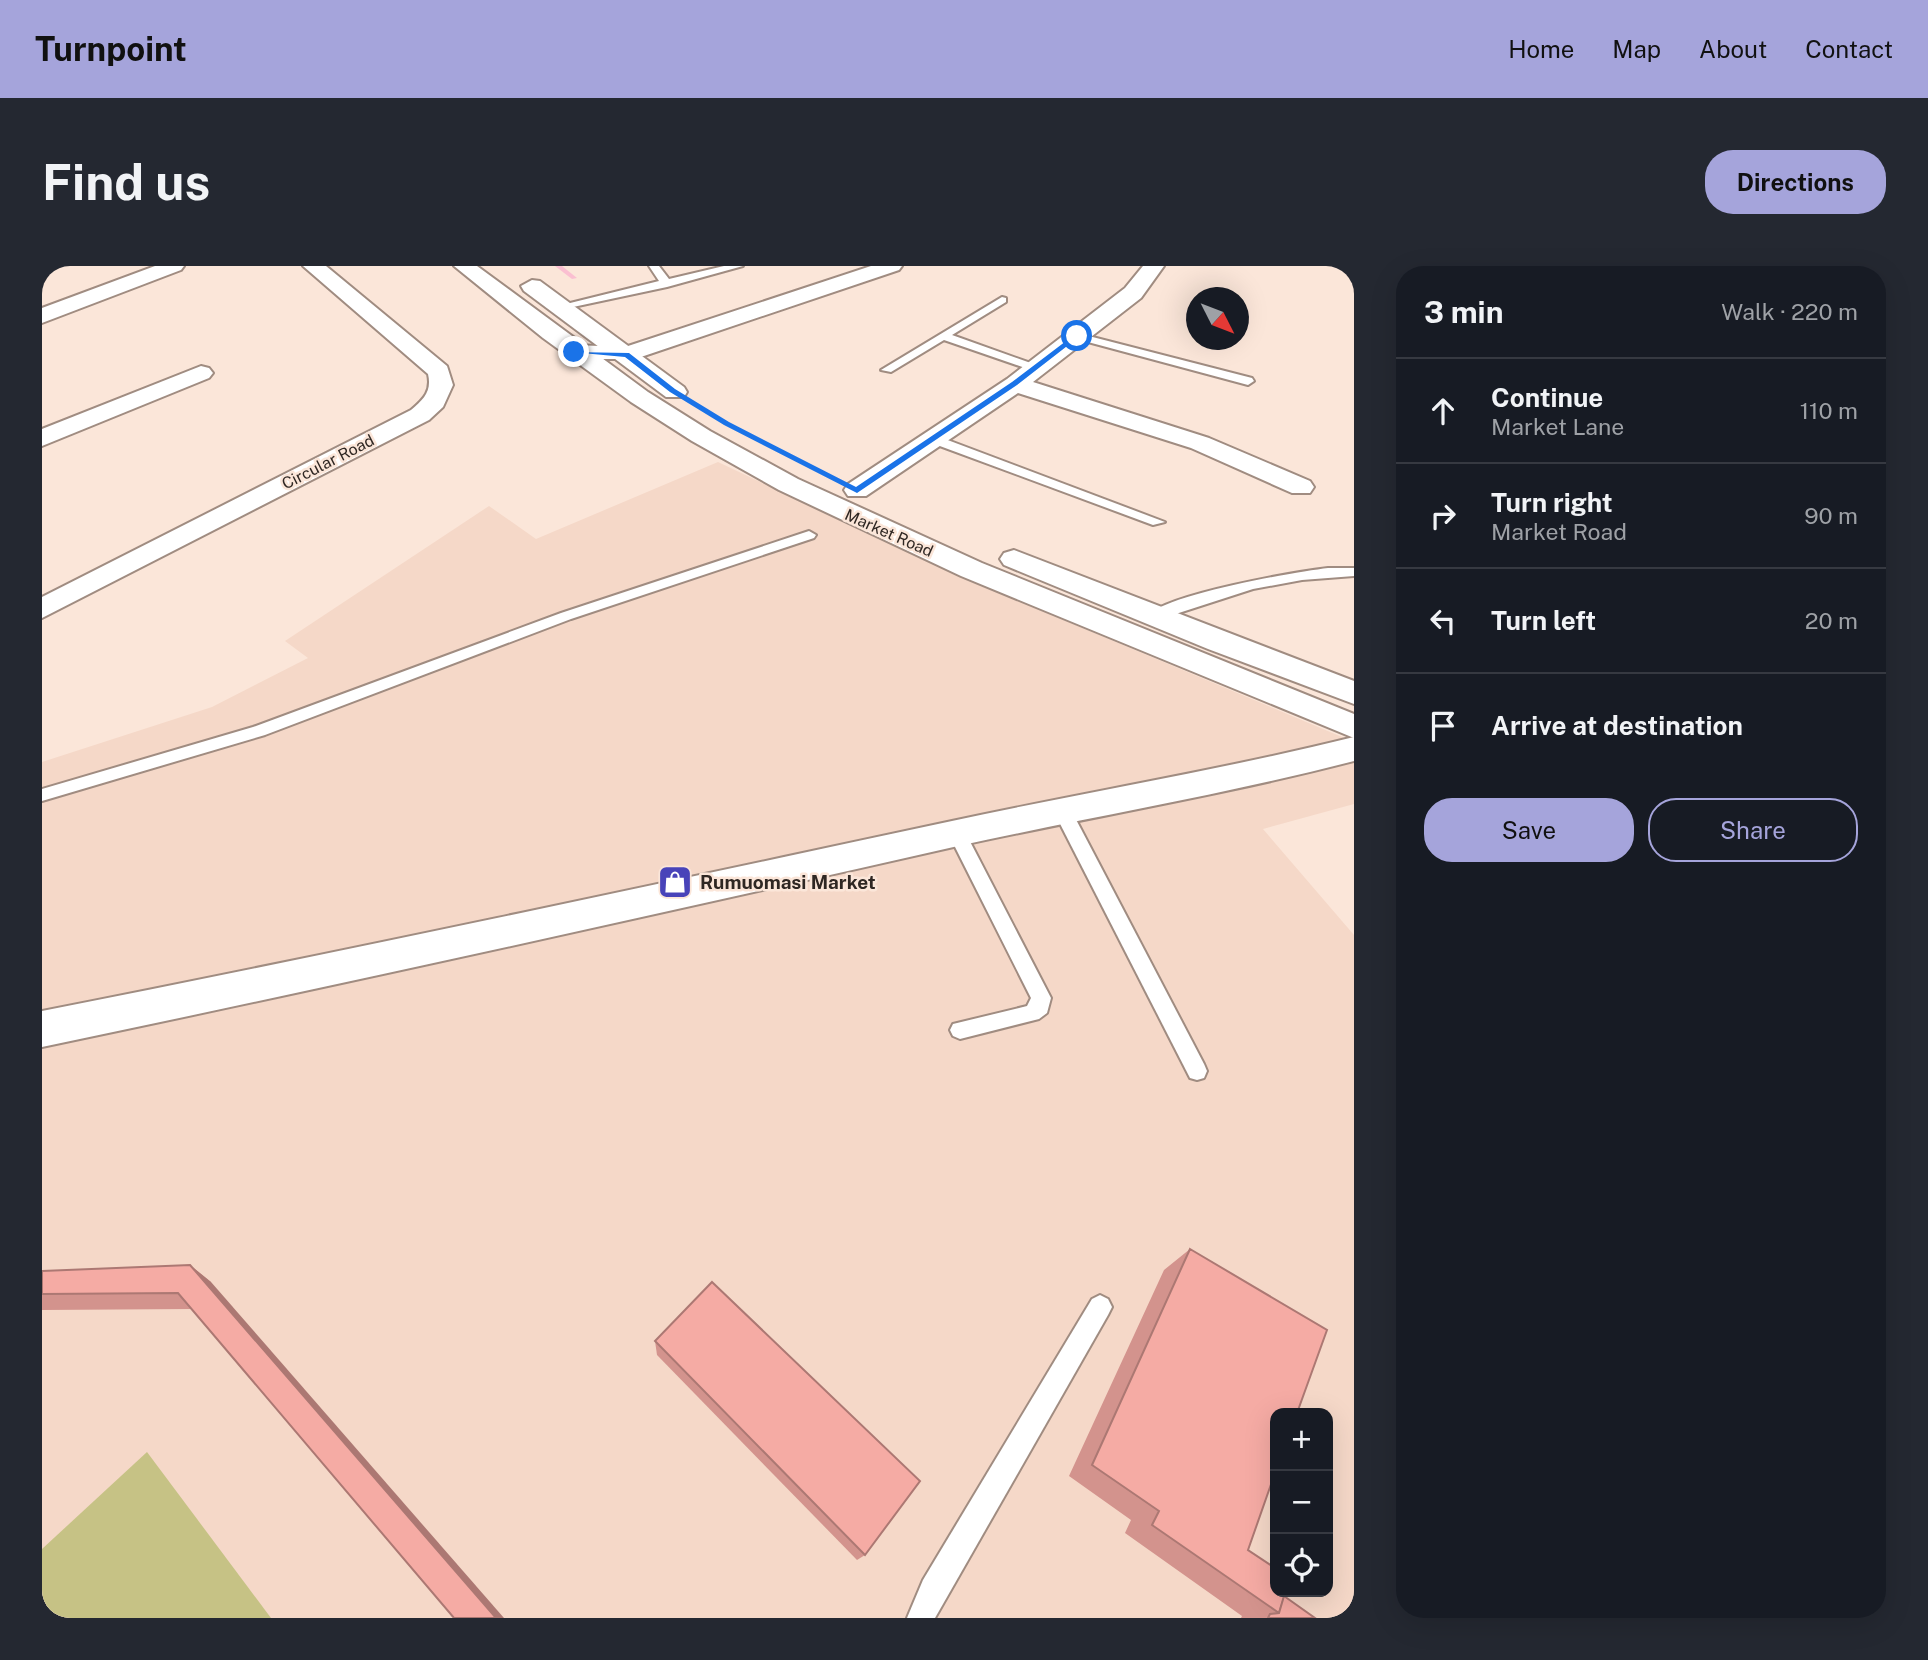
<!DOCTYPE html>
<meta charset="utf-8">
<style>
:root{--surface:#171b24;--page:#242831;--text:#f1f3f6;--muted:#9ea1a6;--line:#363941;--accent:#a5a4db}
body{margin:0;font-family:"Public Sans",sans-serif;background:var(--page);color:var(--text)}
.controls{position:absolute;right:21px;bottom:21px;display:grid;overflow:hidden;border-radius:14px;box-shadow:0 7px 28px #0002}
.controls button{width:63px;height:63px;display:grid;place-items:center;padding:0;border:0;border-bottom:2px solid var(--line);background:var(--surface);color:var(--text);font:35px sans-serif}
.compass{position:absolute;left:1144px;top:21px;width:63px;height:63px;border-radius:50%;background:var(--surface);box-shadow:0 7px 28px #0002;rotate:132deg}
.stop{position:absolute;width:21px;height:21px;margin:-16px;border:5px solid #1a73e8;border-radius:50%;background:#fff}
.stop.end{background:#1a73e8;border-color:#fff;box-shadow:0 2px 7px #0008}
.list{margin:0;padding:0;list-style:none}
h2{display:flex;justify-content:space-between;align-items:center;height:91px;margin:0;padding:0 28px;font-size:30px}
h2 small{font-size:23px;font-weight:400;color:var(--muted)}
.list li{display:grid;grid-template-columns:46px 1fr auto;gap:21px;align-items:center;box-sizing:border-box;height:105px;padding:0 28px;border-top:2px solid var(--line)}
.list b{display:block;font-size:26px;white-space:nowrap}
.list p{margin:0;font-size:23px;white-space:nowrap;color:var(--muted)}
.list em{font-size:23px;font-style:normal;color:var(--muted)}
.actions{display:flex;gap:14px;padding:21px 28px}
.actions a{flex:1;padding:16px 0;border:2px solid var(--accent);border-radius:28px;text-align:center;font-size:24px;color:var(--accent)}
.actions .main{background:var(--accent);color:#111}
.icon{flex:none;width:38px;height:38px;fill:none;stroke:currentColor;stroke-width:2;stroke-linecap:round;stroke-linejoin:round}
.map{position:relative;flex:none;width:1312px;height:1352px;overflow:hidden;border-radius:28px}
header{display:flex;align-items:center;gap:42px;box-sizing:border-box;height:98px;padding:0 35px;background:var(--accent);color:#111}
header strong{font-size:33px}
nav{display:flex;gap:38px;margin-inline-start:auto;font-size:24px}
.intro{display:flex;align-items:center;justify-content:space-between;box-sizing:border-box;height:168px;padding:0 42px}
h1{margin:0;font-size:49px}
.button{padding:18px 32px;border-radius:28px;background:var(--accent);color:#111;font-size:24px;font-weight:700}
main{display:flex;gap:42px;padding:0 42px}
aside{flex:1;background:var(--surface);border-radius:28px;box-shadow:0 7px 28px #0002}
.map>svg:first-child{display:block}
</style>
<header>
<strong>Turnpoint</strong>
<nav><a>Home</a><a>Map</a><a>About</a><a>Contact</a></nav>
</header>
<div class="intro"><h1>Find us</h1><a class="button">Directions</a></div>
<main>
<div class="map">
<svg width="1312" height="1352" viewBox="0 0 1312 1352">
<rect width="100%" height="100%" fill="#fbe6d9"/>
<path fill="#f5d8c8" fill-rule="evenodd" d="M676,196L912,308L1312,476V538L1221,563L1312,669V1352H0V496L170,441L266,392L243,375L447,240L494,273ZM1233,1147H1286V1326H1233Z"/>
<polygon fill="#c6c285" points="105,1186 229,1352 0,1352 0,1283"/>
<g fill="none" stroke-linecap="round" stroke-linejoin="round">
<polygon fill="#fabfd1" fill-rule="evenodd" points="513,0 520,0 535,12 530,13"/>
<g stroke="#a08c81" stroke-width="4">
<g id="lane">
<polygon points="607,0 617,0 627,13 682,0 701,0 625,21 517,44 512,41 617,15"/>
<polygon points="960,31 964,32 964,36 910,69 997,100 997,104 989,104 902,74 849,106 839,104"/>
<polygon points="1035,67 1210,112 1212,115 1206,119 1031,72 1029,70"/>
<polygon points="887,170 895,170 1123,256 1111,259 887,176"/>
<polygon points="767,265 774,269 772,272 529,353 223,469 0,535 0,523 211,461 519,347"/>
<path d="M1286,302H1312V310L1260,314L1211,323L1112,355L1105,350C1125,328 1253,306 1286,302Z"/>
<polygon points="1020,537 1029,544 1162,798 1165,805 1162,812 1155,814 1148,812 1011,544"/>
<polygon points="915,560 921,562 1009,732 1005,747 997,753 918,773 911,770 908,764 911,758 985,740 989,732 906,567"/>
<polygon points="1058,1029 1066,1033 1070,1041 1066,1049 893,1352 865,1352 881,1314 1050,1033"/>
</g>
</g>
<g stroke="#a08c81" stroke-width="4">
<g id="street">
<polygon points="113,0 142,0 139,4 0,57 0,42"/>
<path d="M261,0H284L405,100L411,119L401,141L387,154L0,352V331L369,144C382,133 390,125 386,108Z"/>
<polygon points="829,0 860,0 857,4 593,93 532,93 524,91 520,86 524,81 532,79 583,81"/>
<polygon points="1101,0 1122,0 1099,32 991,116 1167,172 1268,215 1272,221 1268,227 1250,227 1149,182 976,127 824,230 806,230 802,224 806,218 965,113 1083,22"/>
<polygon points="159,100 167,102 171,107 167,112 0,180 0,163"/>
<path d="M1312,471V495C1181,529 1048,551 916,580C611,649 306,717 0,781V745C304,685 607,620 910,555C1044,526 1179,504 1312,471Z"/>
</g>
</g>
<g stroke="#a08c81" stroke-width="4">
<g id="primary">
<polygon points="412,0 435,0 606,126 668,165 756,213 940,297 1312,448 1312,472 919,310 737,224 650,175 589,136 501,72"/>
<polygon points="490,14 498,15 642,121 645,126 642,131 624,131 482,25 479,20"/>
<polygon points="972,284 1312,415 1312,438 1166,383 962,299 958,293 962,287"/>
</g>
</g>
<use href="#lane" fill="#fff" fill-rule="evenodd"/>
<use href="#street" fill="#fff" fill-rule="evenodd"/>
<use href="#primary" fill="#fff" fill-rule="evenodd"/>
</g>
<g fill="#d3938d">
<polygon points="1148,983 1206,1284 1242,1330 1273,1352 1199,1352 1200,1350 1083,1267 1089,1254 1027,1210 1122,1004"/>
<polygon points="148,999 169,1016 149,1043 0,1044 0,1005"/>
<polygon points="613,1075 823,1289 815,1294 615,1089"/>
</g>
<polygon fill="#ac7873" points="148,999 169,1016 462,1352 454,1352"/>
<g fill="#f5aba4" stroke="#ac7873" stroke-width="2">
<polygon points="1148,983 1285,1064 1255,1147 1233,1147 1233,1207 1206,1284 1233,1302 1233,1326 1244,1326 1237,1347 1110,1259 1117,1245 1050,1199"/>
<polygon points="148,999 454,1352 412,1352 136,1027 0,1028 0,1005"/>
<polygon points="670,1016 878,1215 823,1289 613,1075"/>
<polygon points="1242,1330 1273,1352 1226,1352 1228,1348 1237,1347"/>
</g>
<polygon fill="#1a73e8" points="1032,69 1038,70 975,119 815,227 682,159 628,126 583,91 529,86 587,87 633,123 687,156 814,221 970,116"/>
<defs>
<g id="shop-square" transform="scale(1.75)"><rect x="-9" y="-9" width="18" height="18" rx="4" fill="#4843b9" stroke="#fbe6d9"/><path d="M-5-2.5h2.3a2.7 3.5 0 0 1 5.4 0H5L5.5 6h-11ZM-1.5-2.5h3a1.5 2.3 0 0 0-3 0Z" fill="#fff"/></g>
</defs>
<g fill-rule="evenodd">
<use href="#shop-square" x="633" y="616"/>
</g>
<g text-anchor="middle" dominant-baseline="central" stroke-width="5" stroke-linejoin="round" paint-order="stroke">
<g font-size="16" fill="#2f2723" stroke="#fbe6d9">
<text transform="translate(286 196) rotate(-27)">Circular Road</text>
<text transform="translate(847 267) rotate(24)">Market Road</text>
</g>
<g font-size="19" font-weight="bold" fill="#2f2723" stroke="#fbe6d9" text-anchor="start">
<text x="658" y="616">Rumuomasi Market</text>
</g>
</g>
</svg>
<div class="controls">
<button>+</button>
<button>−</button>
<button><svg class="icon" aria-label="locate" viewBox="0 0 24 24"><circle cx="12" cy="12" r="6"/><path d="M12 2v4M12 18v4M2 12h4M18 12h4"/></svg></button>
</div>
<svg class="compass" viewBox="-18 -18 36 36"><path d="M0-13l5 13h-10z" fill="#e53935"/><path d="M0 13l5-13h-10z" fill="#9ea1a6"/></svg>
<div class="stop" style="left:1035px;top:70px"></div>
<div class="stop end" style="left:532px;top:86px"></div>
</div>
<aside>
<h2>3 min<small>Walk · 220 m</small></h2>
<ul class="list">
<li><svg class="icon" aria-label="ahead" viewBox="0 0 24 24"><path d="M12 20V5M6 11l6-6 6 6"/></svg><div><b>Continue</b><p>Market Lane</p></div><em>110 m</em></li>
<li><svg class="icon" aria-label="right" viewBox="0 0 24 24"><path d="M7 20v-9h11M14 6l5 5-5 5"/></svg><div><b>Turn right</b><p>Market Road</p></div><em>90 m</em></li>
<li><svg class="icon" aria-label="left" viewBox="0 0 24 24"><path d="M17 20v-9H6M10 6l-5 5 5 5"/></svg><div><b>Turn left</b></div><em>20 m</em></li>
<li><svg class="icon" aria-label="arrive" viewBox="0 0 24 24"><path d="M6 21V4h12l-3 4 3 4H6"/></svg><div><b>Arrive at destination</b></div></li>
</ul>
<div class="actions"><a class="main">Save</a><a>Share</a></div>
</aside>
</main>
